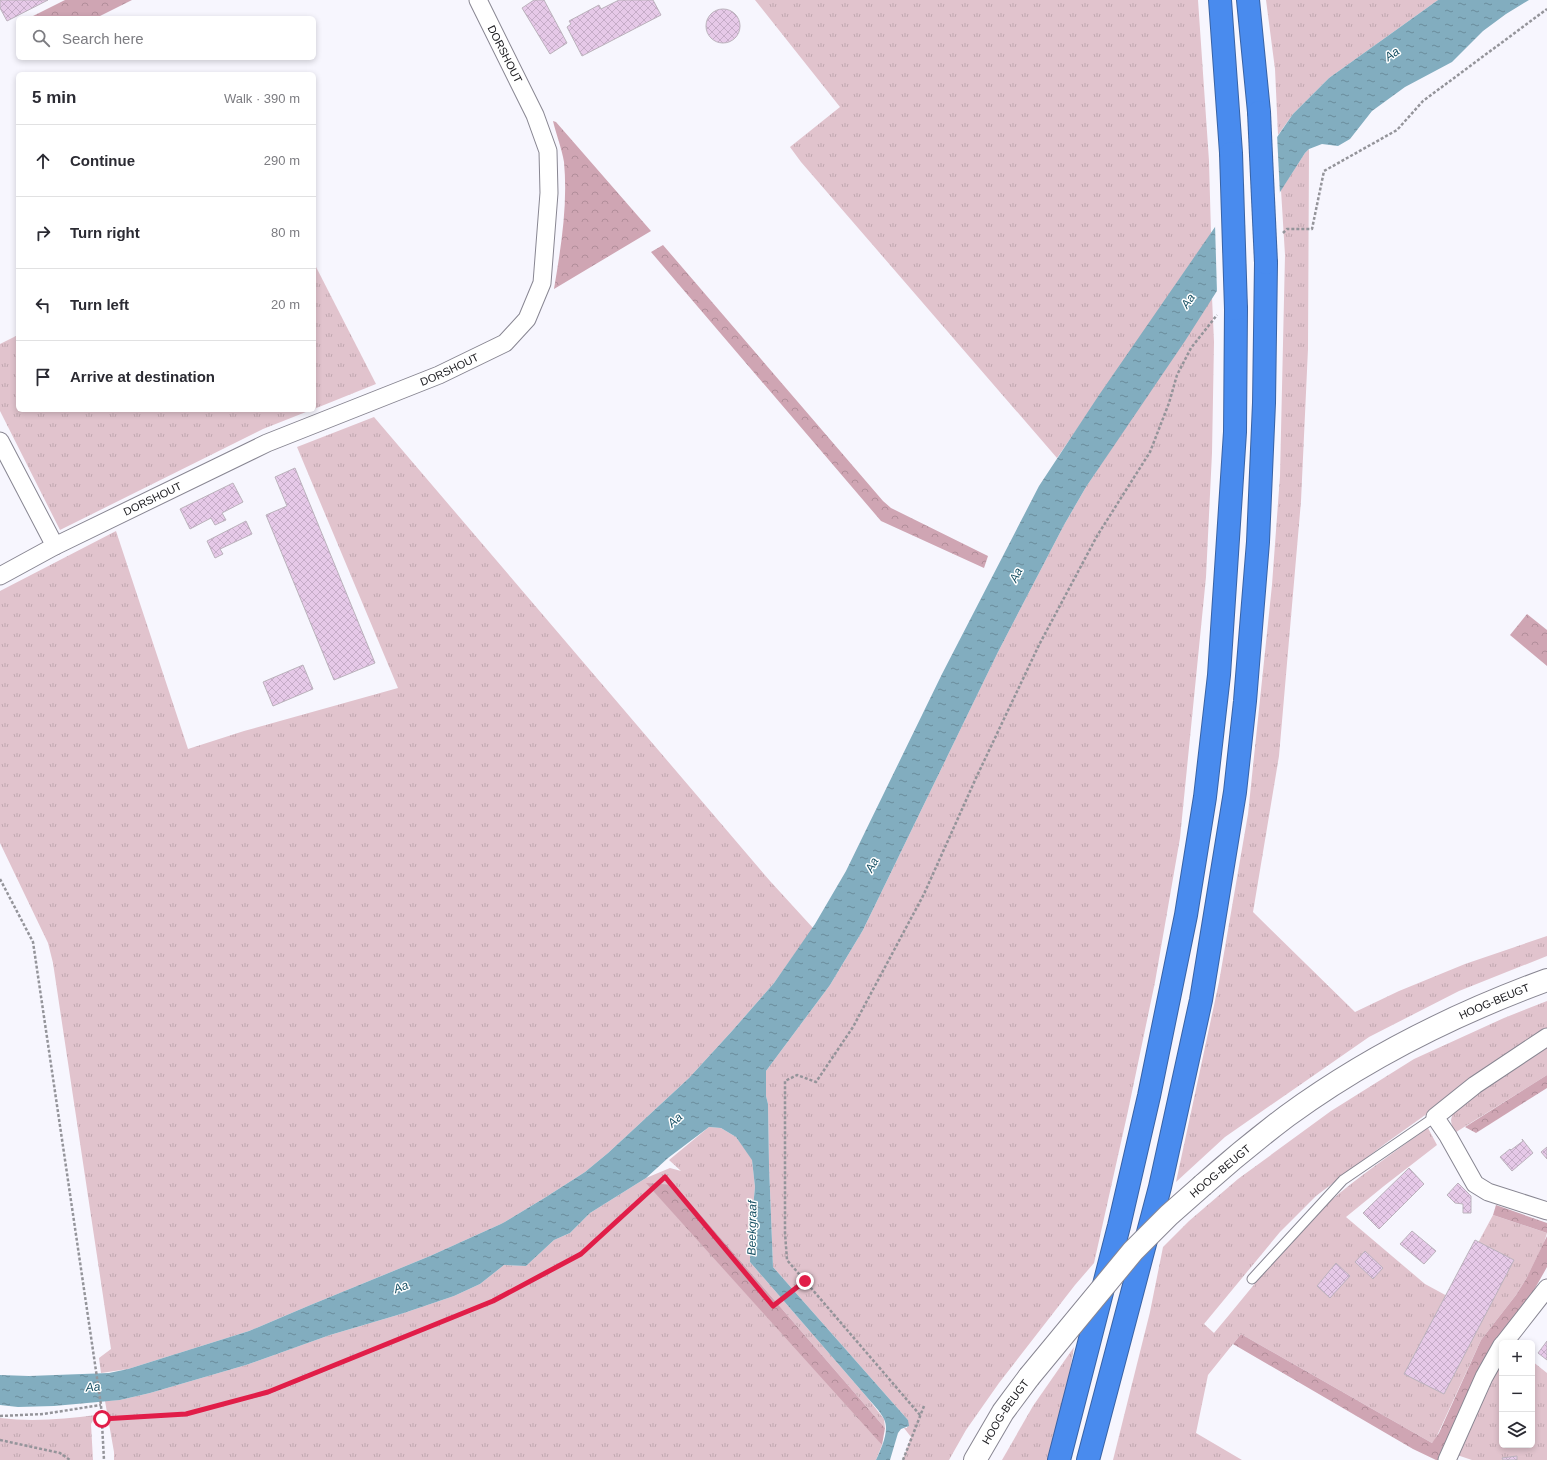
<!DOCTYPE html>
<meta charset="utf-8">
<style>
:root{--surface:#fff;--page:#f7f7f7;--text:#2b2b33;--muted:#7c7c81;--line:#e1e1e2}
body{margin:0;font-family:Arial,sans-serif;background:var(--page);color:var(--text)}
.controls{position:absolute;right:12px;bottom:12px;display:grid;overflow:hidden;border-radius:6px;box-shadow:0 2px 6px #0003}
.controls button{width:36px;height:36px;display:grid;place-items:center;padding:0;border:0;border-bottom:1px solid var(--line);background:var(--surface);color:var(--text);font:20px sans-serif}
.stop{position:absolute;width:12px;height:12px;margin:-9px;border:3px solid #e11d48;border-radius:50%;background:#fff}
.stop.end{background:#e11d48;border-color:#fff;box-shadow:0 1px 4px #0008}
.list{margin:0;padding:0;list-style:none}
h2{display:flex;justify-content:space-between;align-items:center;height:52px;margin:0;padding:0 16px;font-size:17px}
h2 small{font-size:13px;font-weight:400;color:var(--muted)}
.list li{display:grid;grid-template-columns:26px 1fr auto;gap:12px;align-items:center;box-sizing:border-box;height:72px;padding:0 16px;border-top:1px solid var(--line)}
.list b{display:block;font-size:15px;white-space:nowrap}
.list em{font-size:13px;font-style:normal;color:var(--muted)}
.icon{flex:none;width:22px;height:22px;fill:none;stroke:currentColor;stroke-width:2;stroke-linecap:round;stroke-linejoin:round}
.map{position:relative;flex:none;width:1547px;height:1460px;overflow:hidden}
.search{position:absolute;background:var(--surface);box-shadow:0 2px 6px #0003;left:16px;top:16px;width:300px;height:44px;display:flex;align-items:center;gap:10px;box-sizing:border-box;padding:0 14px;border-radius:6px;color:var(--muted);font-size:15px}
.panel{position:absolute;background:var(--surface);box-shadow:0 2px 6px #0003;left:16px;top:72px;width:300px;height:340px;border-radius:6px}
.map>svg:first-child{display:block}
</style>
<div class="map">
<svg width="1547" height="1460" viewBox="0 0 1547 1460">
<defs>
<pattern id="grass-tufts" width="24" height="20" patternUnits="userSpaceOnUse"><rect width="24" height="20" fill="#e1c3cd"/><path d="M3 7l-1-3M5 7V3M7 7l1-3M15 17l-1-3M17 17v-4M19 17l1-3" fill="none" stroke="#c0a7b0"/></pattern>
<pattern id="forest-crowns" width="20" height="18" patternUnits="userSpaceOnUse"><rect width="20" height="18" fill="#cfa5b3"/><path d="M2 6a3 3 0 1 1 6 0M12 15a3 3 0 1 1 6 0" fill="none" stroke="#b18d9a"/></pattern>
<pattern id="water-ripples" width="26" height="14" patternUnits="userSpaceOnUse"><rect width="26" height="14" fill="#82adbf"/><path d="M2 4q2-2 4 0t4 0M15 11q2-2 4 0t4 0" fill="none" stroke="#6a8c9b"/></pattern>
<pattern id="building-cross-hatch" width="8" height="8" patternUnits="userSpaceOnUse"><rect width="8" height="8" fill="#e6c9e8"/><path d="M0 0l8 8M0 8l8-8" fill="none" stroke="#c5acc7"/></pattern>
</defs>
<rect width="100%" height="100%" fill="#f7f6fe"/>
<g fill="url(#grass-tufts)">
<polygon points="755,0 1198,0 1209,161 1211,234 1057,458 801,162 790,147 840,107"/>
<polygon points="1266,0 1438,0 1329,78 1293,114 1278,135 1275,69"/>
<polygon points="1309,149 1308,349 1301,501 1279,756 1253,912 1355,1012 1399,991 1465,964 1547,936 1547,956 1459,991 1369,1037 1225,1137 1176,1182 1219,982 1248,814 1272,585 1280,476 1285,255 1281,190 1305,153"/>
<polygon points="314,263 376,384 314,409"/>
<polygon points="1212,297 1214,342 1212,453 1206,577 1180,838 1155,982 1128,1111 1094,1263 1075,1285 999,1383 966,1430 949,1460 903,1460 911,1437 904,1428 907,1428 908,1420 773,1267 769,1165 768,1104 766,1096 766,1071 830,985 863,930 998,652 1064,525 1086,487"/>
<polygon points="18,335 18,410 311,410 263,429 60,530 0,411 0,344"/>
<polygon points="374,417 770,881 813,928 774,983 732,1031 689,1078 608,1153 585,1172 546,1197 503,1223 430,1256 308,1306 249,1331 128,1369 101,1373 99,1358 111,1349 53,963 48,943 0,843 0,591 116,531 188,749 244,731 398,688 297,447"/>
<path d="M1547,1001V1028L1386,1143L1316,1196L1280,1232L1204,1324L1214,1333C1251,1290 1286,1241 1328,1203C1359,1176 1394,1152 1428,1128L1437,1145L1384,1186L1346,1217L1425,1284L1449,1297L1493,1215L1547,1233L1544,1243L1526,1279L1516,1295L1481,1340L1435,1440L1432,1443L1241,1334L1208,1375L1196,1433L1242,1460H1113L1150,1312L1163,1247L1189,1221L1238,1179L1331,1111L1414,1059L1504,1018Z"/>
<polygon points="1547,1044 1547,1075 1453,1134 1451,1120 1454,1108"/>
<polygon points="709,1127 721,1128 736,1137 752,1159 755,1187 751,1227 750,1262 866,1396 884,1419 885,1428 675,1185 882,1445 876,1460 114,1460 114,1452 105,1401 120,1400 150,1393 246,1365 330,1335 401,1314 454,1296 480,1284 504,1265 526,1266 554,1240 570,1233 590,1213 646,1178 670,1168 681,1171 669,1160"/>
<polygon points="1074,1347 1067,1387 1048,1460 1002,1460 1033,1406"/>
<polygon points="1502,1354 1502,1445 1532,1445 1532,1361 1547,1373 1547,1460 1472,1460 1457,1455"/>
<path d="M96,1415L91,1424L93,1460H0V1418C33,1422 64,1419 96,1415Z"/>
</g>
<g fill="url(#forest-crowns)">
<polygon points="65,0 132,0 96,18 29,18"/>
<path d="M553,121L556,122L651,231L554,289C561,247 568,205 564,162C562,149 556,134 553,121Z"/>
<polygon points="663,245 883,501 891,508 988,556 984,568 881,521 651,252"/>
<polygon points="1527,614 1547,630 1547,666 1510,635"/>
<polygon points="1547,1075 1547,1088 1476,1133 1465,1127"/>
<polygon points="646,1183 675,1185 885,1428 882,1445"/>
<polygon points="1496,1205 1547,1223 1547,1233 1493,1215"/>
<polygon points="1547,1236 1547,1267 1439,1460 1436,1460 1413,1449 1233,1344 1241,1334 1432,1443 1439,1433 1481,1340 1516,1295 1526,1279"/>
</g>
<path fill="url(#water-ripples)" d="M1438,0H1529L1506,14L1483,31L1452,62L1405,87L1372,111L1350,139L1338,146L1322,144L1309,149L1305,153L1185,341L1086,487L1064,525L998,652L863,930L830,985L766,1071V1096L768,1104L769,1165L773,1267L908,1420L909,1426L901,1429L898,1433L890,1460H876C881,1449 890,1431 884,1419C880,1411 872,1403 866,1396L750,1262L751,1227L755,1187L752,1160L736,1137L721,1128L709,1127L668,1158L646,1178L590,1213L570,1233L554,1240L526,1266L504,1265L480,1284L454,1296L401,1314L330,1335L246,1365L150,1393L120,1400L54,1406L18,1407L0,1405V1375L29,1376L109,1373L128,1369L249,1331L308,1306L430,1256L503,1223L546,1197L585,1172L608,1153L689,1078L732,1031L774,983L815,924L846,871L942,674L1039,486L1099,395L1293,114L1329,78Z"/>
<polygon fill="#f7f6fe" points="1277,134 1280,195 1217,293 1215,224"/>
<g fill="url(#building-cross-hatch)" stroke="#bbb2bc">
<polygon points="0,0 48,0 7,21 0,8"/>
<polygon points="534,0 544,0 567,43 550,54 522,8"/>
<polygon points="619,0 653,0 661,15 582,56 567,27 571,24 569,21 599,5 601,9"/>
<circle cx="723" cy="26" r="17"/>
<polygon points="295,468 375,663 334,680 266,515 287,506 275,477"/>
<polygon points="233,483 243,502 222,513 226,520 215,525 211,518 190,529 180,509"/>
<polygon points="246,521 252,534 220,549 223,554 215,558 207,541"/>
<polygon points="303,665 313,689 273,706 263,682"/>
<polygon points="1522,1139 1533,1153 1512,1171 1500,1157 1510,1149 1511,1150 1523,1141"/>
<polygon points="1547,1147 1547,1159 1541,1152"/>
<polygon points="1409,1168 1424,1184 1379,1229 1363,1213"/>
<polygon points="1458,1183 1471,1196 1471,1213 1463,1213 1463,1204 1455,1203 1447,1195"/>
<polygon points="1412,1231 1436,1251 1424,1264 1400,1244"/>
<polygon points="1475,1240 1514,1260 1444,1394 1404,1374"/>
<polygon points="1365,1251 1383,1268 1373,1279 1355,1262"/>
<polygon points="1336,1263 1350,1276 1330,1298 1317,1286"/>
<polygon points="1547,1341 1547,1360 1538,1353"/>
<polygon points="1517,1456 1517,1460 1503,1460 1502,1458"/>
</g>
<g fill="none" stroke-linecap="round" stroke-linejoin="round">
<g stroke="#888692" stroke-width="11">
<polyline id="lane" points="1252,1279 1343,1180 1435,1117"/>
</g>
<g stroke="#888692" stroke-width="19">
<g id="street">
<polyline points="0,441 55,546"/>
<path id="s1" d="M0,576L55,546L267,443L439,375L505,343L527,319L542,283L549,193L548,151L535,115L478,0"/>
<polyline points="1547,1037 1475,1085 1435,1117 1448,1136 1475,1184 1488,1192 1547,1211"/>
<polyline points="1504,1343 1547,1288"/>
<polyline points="1447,1460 1484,1377 1502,1345"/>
</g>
</g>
<g stroke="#888692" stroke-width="24">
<g id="secondary">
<path id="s2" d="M1203,1185C1230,1161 1258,1138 1287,1116C1365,1059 1457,1013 1547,980"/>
<path id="s3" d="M975,1460L1003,1412L1029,1377"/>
</g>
</g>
<g stroke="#3963a5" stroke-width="24">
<g id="highway">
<polyline points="1220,0 1231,153"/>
<polyline points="1248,0 1259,112"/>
<polyline points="1059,1460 1119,1226 1149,1096 1186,915 1205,797 1219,675 1227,554 1235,432 1236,309"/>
<polyline points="1088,1460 1160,1187 1201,1000 1235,792 1245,701 1258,542 1264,403 1266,263"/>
</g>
</g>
<g stroke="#94949a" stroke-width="2.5" stroke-dasharray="3 2" stroke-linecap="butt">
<polyline points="1283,233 1287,229 1312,229 1324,171 1397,130 1423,101 1547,9"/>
<polyline points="0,879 33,942 101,1405 104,1460"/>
<polyline points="920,1415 787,1260 785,1233 785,1081 797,1075 816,1082 853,1027 924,894 976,778 1039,645 1097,536 1150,452 1169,403 1177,375 1191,348 1217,315"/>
<polyline points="0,1416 43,1414 101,1405"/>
<polyline points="102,1419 186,1414 268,1393 493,1301 581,1254 665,1177 773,1306 805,1281"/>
<polyline points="0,1440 60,1453 70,1460"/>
<polyline points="903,1460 924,1406"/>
</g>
<use href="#lane" stroke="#fff" stroke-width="9"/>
<use href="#street" stroke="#fff" stroke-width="17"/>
<use href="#secondary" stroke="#fff" stroke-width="22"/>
<use href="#highway" stroke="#498bee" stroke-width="22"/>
<g stroke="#888692" stroke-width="24" stroke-linecap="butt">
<polyline id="secondary-bridge" points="1029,1377 1133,1251 1169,1215 1203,1185"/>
</g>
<g stroke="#3963a5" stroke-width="24" stroke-linecap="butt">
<g id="highway-bridge">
<polyline points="1259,112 1266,263"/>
<polyline points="1231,153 1236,309"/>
</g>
</g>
<use href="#secondary-bridge" stroke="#fff" stroke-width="22"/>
<use href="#highway-bridge" stroke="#498bee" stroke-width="22"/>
</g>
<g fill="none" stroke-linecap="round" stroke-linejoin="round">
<polyline stroke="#e11d48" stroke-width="5" points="102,1419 186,1414 268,1392 493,1301 581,1254 665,1177 773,1306 805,1281"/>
</g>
<g text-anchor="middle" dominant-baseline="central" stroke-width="3" stroke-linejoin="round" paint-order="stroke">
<g font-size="11" fill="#1a1a1e" stroke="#fff">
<text transform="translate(505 54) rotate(63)">DORSHOUT</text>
<text stroke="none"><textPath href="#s1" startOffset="495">DORSHOUT</textPath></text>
<text stroke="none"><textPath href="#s1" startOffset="171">DORSHOUT</textPath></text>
<text stroke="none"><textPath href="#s2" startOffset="346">HOOG-BEUGT</textPath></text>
<text transform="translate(1220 1171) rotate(-40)">HOOG-BEUGT</text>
<text stroke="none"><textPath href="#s3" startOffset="57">HOOG-BEUGT</textPath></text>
</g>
<g font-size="12" font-style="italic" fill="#175064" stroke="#fff">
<text transform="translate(1392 54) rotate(-35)">Aa</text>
<text transform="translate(1188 301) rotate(-56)">Aa</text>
<text transform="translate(1016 575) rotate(-63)">Aa</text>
<text transform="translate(872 865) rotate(-62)">Aa</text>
<text transform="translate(675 1120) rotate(-43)">Aa</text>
<text transform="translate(752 1228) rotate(-89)">Beekgraaf</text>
<text transform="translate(401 1287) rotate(-21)">Aa</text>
<text transform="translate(93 1387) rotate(-5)">Aa</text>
</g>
</g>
</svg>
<div class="controls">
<button>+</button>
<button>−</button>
<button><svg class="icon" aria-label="layers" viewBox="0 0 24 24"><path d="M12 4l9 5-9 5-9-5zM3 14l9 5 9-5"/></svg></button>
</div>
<div class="stop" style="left:102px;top:1419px"></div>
<div class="stop end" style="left:805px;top:1281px"></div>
<div class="search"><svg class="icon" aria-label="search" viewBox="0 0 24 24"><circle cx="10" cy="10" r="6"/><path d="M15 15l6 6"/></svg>Search here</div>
<section class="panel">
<h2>5 min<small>Walk · 390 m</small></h2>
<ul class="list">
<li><svg class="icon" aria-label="ahead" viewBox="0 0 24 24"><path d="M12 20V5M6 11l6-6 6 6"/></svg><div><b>Continue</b></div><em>290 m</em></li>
<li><svg class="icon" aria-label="right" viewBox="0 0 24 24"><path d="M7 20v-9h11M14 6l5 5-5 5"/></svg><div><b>Turn right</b></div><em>80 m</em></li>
<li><svg class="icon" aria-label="left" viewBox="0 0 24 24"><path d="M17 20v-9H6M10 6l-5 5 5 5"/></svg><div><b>Turn left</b></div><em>20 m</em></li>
<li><svg class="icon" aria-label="arrive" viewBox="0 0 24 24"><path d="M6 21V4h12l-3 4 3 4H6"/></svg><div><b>Arrive at destination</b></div></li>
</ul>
</section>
</div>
